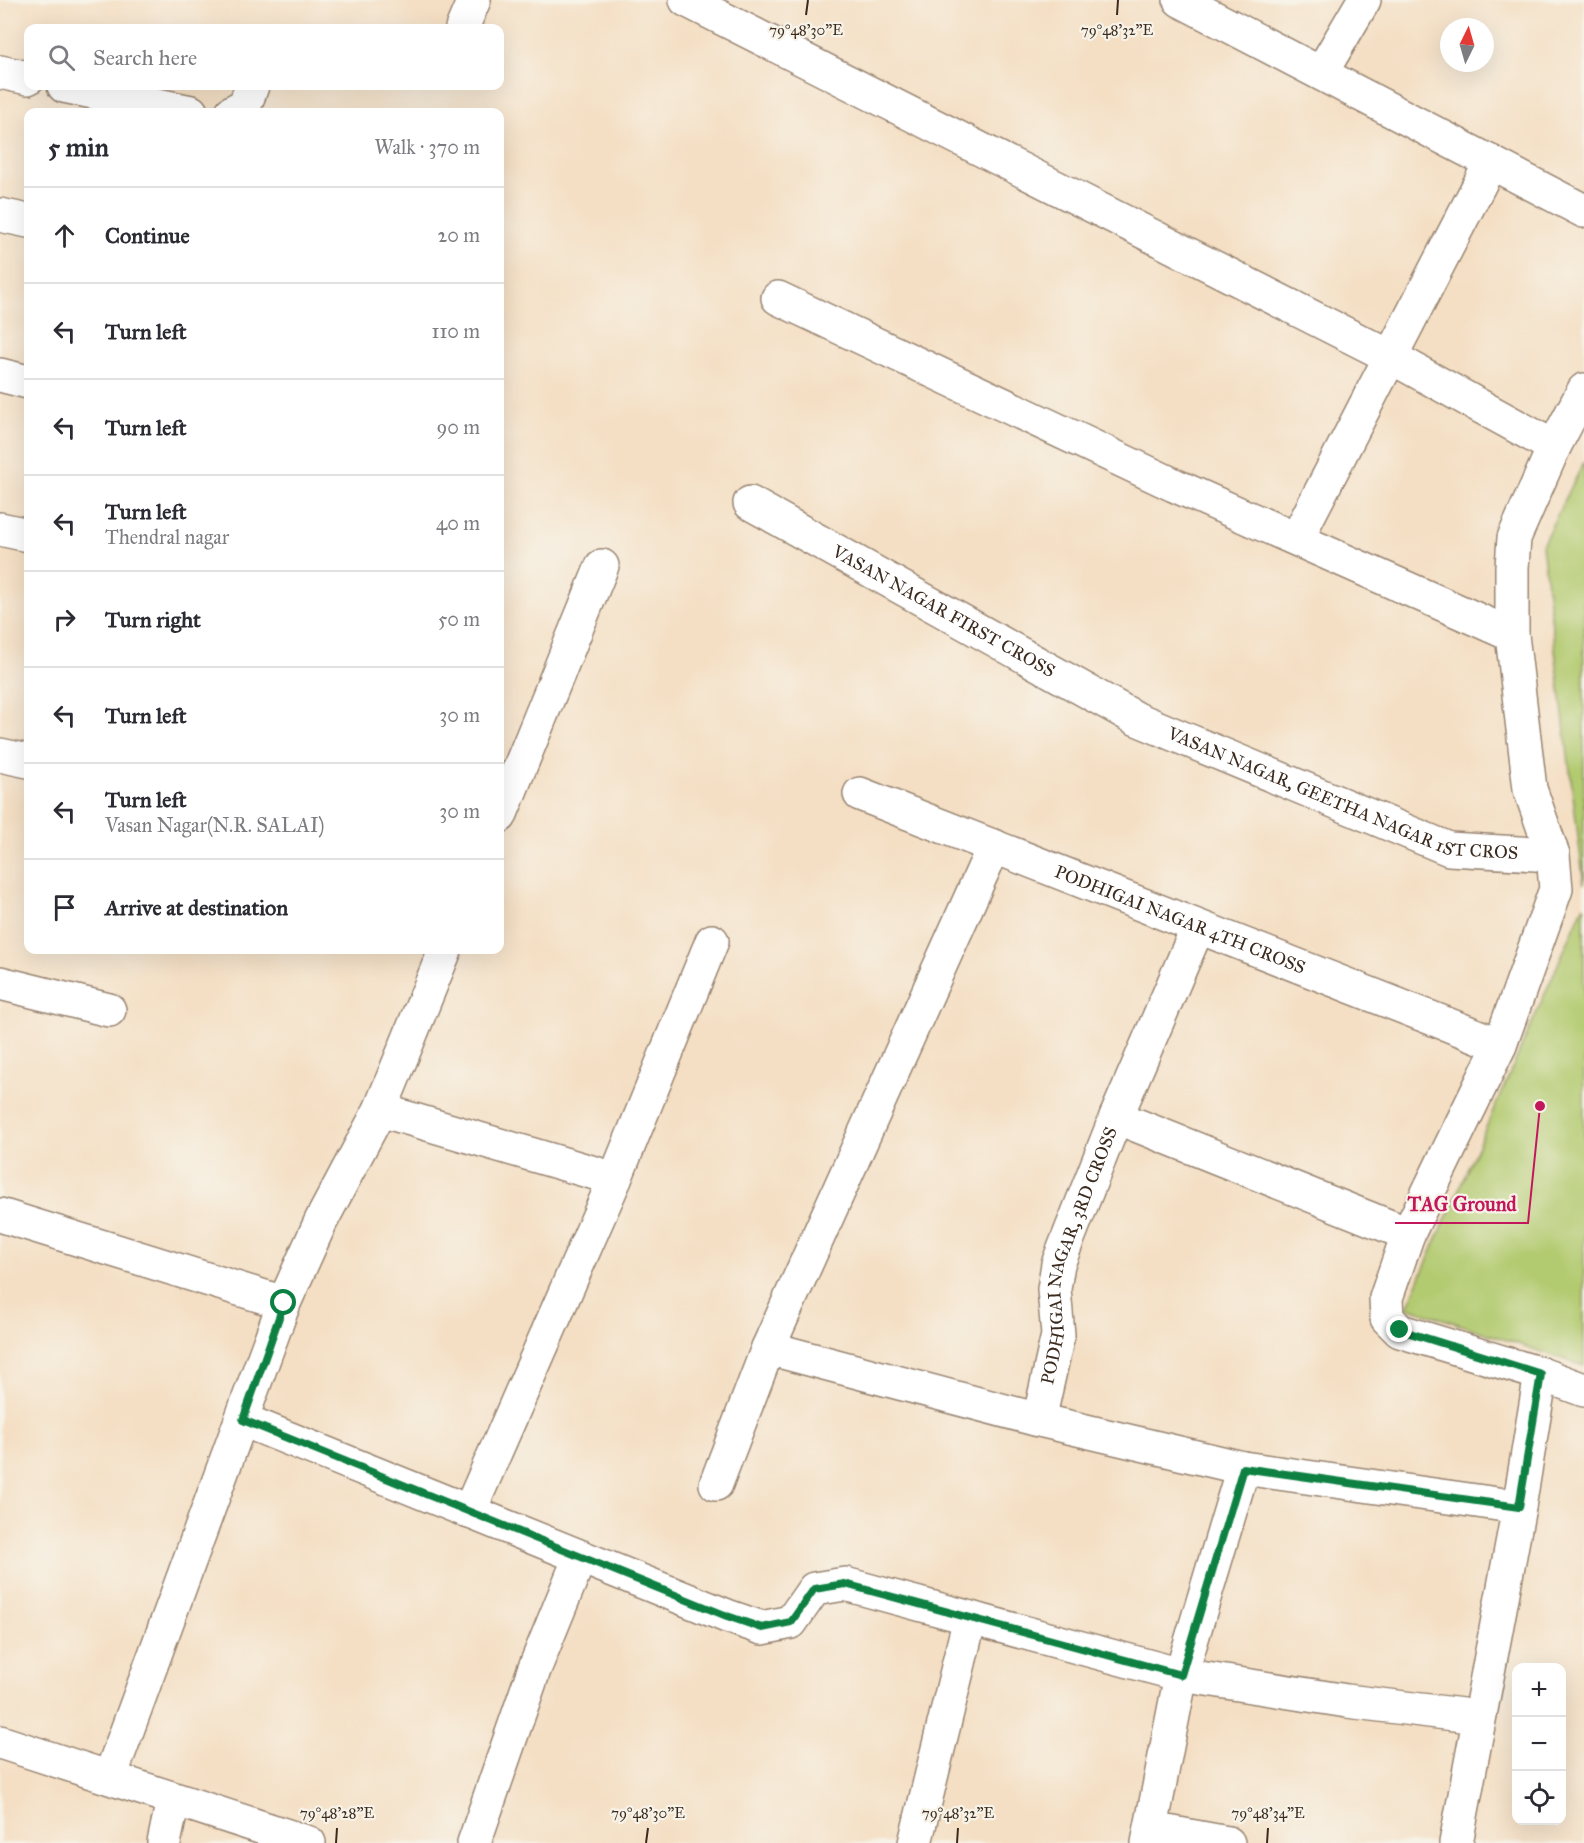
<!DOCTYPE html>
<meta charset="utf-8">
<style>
:root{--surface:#fff;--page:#f2f2f3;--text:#2b2b33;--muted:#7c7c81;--line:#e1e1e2}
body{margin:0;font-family:"IM FELL Great Primer",serif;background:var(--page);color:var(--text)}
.controls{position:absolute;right:18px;bottom:18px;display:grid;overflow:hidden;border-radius:12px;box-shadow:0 6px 24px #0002}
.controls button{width:54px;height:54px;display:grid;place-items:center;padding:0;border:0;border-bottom:2px solid var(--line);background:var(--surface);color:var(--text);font:30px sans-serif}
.compass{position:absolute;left:1440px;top:18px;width:54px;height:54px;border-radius:50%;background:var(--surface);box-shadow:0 6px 24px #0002;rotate:5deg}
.stop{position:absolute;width:18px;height:18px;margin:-14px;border:4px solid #0b8043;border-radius:50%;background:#fff}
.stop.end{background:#0b8043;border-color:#fff;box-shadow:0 2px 6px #0008}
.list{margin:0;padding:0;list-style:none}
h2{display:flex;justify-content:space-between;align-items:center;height:78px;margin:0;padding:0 24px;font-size:26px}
h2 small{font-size:20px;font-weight:400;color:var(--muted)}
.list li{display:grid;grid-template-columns:39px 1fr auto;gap:18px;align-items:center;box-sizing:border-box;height:96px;padding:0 24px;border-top:2px solid var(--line)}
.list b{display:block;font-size:22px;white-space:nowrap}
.list p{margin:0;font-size:20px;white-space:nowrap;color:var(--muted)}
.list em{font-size:20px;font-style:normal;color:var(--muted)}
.icon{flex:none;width:33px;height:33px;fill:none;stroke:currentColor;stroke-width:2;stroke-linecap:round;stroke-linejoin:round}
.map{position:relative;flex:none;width:1584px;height:1843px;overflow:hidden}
.search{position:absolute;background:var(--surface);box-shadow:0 6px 24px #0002;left:24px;top:24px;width:480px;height:66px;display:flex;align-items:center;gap:15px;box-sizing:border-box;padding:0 21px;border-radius:12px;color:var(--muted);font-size:22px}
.panel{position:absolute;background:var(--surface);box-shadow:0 6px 24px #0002;left:24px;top:108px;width:480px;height:846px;border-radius:12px}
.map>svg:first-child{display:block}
</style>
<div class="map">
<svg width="1584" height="1843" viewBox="0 0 1584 1843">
<rect width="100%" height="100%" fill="#f7f3e8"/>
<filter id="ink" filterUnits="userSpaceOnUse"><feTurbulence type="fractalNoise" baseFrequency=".0167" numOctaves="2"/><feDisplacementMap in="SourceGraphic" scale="12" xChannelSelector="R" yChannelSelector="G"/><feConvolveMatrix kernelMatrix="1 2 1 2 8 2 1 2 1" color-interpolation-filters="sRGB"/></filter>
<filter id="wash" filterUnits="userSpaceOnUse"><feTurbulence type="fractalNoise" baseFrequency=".008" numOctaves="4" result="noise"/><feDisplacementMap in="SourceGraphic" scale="24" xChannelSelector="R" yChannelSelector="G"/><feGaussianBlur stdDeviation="1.35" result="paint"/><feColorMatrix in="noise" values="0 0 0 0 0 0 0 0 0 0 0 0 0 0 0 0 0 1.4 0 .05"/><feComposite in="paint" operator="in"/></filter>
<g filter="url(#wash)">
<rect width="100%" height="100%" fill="#f4dfc4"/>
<g fill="#b2ca6f" stroke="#767a46" stroke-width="1.5">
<polygon points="1584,462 1584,884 1542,545"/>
<polygon points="1584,905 1584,1366 1407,1307"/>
</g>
</g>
<g filter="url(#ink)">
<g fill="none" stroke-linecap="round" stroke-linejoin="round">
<g stroke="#988471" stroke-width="36">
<g id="minor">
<polyline points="686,0 1391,357 1554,447"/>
<polyline points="1180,0 1584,211"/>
<polyline points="462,28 474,0"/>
<polyline points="0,72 28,78"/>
<polyline points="1321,73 1364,0"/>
<polyline points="64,86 191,112"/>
<polyline points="232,112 245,105 252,86"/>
<polyline points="0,215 28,221"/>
<polyline points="778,298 1174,485 1512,635"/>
<polyline points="0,375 28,382"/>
<polyline points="1584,390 1554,447 1514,538 1512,567 1512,635 1530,789 1553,855 1556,889 1500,1045 1408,1234 1386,1298 1387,1318 1400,1331 1541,1374 1584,1390"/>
<path id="s1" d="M750,503L1137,719L1449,849L1553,855"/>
<polyline points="0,529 28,535"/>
<polyline points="1297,538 1491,162"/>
<polyline points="0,755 28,761"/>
<path id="s2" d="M860,794L1500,1045"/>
<polyline points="500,816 602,566"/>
<polyline points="0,983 109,1010"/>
<polyline points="380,1110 615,1179 469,1512"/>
<polyline points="1116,1117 1198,927"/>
<polyline points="615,1179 712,941"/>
<polyline points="0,1215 284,1303"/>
<polyline points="768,1348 1039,1420 1243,1468 1519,1507"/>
<polyline points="243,1420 727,1616 762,1628 791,1622 814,1589 845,1584 1181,1675 1347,1701 1479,1717"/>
<path id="s3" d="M1039,1420L1058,1335L1054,1289L1058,1264L1116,1117L1408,1234"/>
<polyline points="716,1484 768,1348 994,846"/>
<polyline points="0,1742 309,1843"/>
<polyline points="110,1777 284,1303 321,1221 380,1110 445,950"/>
<polyline points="1151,1829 1228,1843"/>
<polyline points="164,1843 173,1800"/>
<polyline points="474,1843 534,1670 580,1557"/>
<polyline points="915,1843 970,1618"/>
<polyline points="1148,1843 1181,1675 1243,1468"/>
<polyline points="1456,1843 1519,1507 1541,1374"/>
</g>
</g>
<use href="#minor" stroke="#fff" stroke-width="33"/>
</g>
</g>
<g fill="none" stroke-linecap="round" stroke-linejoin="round" filter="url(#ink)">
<polyline stroke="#0b8043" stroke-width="8" points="284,1303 243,1420 727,1616 762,1628 791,1622 814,1589 845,1584 1181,1675 1243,1468 1519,1507 1541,1374 1400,1330"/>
</g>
<path fill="none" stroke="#3b2a1e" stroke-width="2" d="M806,15L808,0M1117,15L1118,0M336,1843L337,1828M646,1843L648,1828M957,1843L958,1828M1267,1843L1268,1828"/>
<g text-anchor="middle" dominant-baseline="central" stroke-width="4.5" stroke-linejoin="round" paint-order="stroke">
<g font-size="18" fill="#3b2a1e" stroke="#f7f3e8">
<text stroke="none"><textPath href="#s1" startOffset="222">VASAN NAGAR FIRST CROSS</textPath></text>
<text stroke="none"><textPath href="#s1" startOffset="664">VASAN NAGAR, GEETHA NAGAR 1ST CROS</textPath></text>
<text stroke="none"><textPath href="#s2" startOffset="344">PODHIGAI NAGAR 4TH CROSS</textPath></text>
<text stroke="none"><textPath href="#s3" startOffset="171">PODHIGAI NAGAR, 3RD CROSS</textPath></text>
</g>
</g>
<g font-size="15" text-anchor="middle" fill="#3b2a1e" stroke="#f7f3e8" stroke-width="4.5" stroke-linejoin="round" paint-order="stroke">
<text x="806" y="35">79°48'30"E</text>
<text x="1117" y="35">79°48'32"E</text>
<text x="337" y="1818">79°48'28"E</text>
<text x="648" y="1818">79°48'30"E</text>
<text x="958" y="1818">79°48'32"E</text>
<text x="1268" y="1818">79°48'34"E</text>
</g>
<path fill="none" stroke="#c2185b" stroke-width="2" d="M1540 1106L1528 1223H1395"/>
<circle fill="#c2185b" stroke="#f7f3e8" stroke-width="2" cx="1540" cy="1106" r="6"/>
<g font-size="20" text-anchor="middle" font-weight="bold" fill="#c2185b" stroke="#f7f3e8" stroke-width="4.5" stroke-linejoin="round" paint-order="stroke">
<text x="1462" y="1211">TAG Ground</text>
</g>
</svg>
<div class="controls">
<button>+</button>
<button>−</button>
<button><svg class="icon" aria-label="locate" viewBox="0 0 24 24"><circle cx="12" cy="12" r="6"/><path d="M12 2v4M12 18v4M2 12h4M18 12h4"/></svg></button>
</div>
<svg class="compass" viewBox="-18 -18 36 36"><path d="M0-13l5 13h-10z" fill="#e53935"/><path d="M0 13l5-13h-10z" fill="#7c7c81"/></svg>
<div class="stop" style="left:284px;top:1303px"></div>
<div class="stop end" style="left:1400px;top:1330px"></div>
<div class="search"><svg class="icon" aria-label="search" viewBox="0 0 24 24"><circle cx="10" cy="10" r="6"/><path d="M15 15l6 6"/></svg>Search here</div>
<section class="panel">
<h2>5 min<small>Walk · 370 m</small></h2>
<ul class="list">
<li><svg class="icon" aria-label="ahead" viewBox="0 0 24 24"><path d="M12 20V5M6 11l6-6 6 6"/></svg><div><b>Continue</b></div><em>20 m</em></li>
<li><svg class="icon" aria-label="left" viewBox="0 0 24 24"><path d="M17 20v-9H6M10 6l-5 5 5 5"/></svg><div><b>Turn left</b></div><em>110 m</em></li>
<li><svg class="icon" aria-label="left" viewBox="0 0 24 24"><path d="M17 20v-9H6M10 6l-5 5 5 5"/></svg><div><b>Turn left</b></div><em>90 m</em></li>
<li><svg class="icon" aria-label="left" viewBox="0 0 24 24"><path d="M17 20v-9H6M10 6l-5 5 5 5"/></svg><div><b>Turn left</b><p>Thendral nagar</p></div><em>40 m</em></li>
<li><svg class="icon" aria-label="right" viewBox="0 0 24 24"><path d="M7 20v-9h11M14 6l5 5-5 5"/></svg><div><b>Turn right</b></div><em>50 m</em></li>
<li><svg class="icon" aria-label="left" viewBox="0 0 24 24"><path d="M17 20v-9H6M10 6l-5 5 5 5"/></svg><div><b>Turn left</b></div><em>30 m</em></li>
<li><svg class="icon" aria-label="left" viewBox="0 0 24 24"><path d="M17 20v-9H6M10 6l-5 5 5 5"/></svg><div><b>Turn left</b><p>Vasan Nagar(N.R. SALAI)</p></div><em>30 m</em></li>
<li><svg class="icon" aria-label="arrive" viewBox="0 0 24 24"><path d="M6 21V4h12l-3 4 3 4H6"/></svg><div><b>Arrive at destination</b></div></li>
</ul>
</section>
</div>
